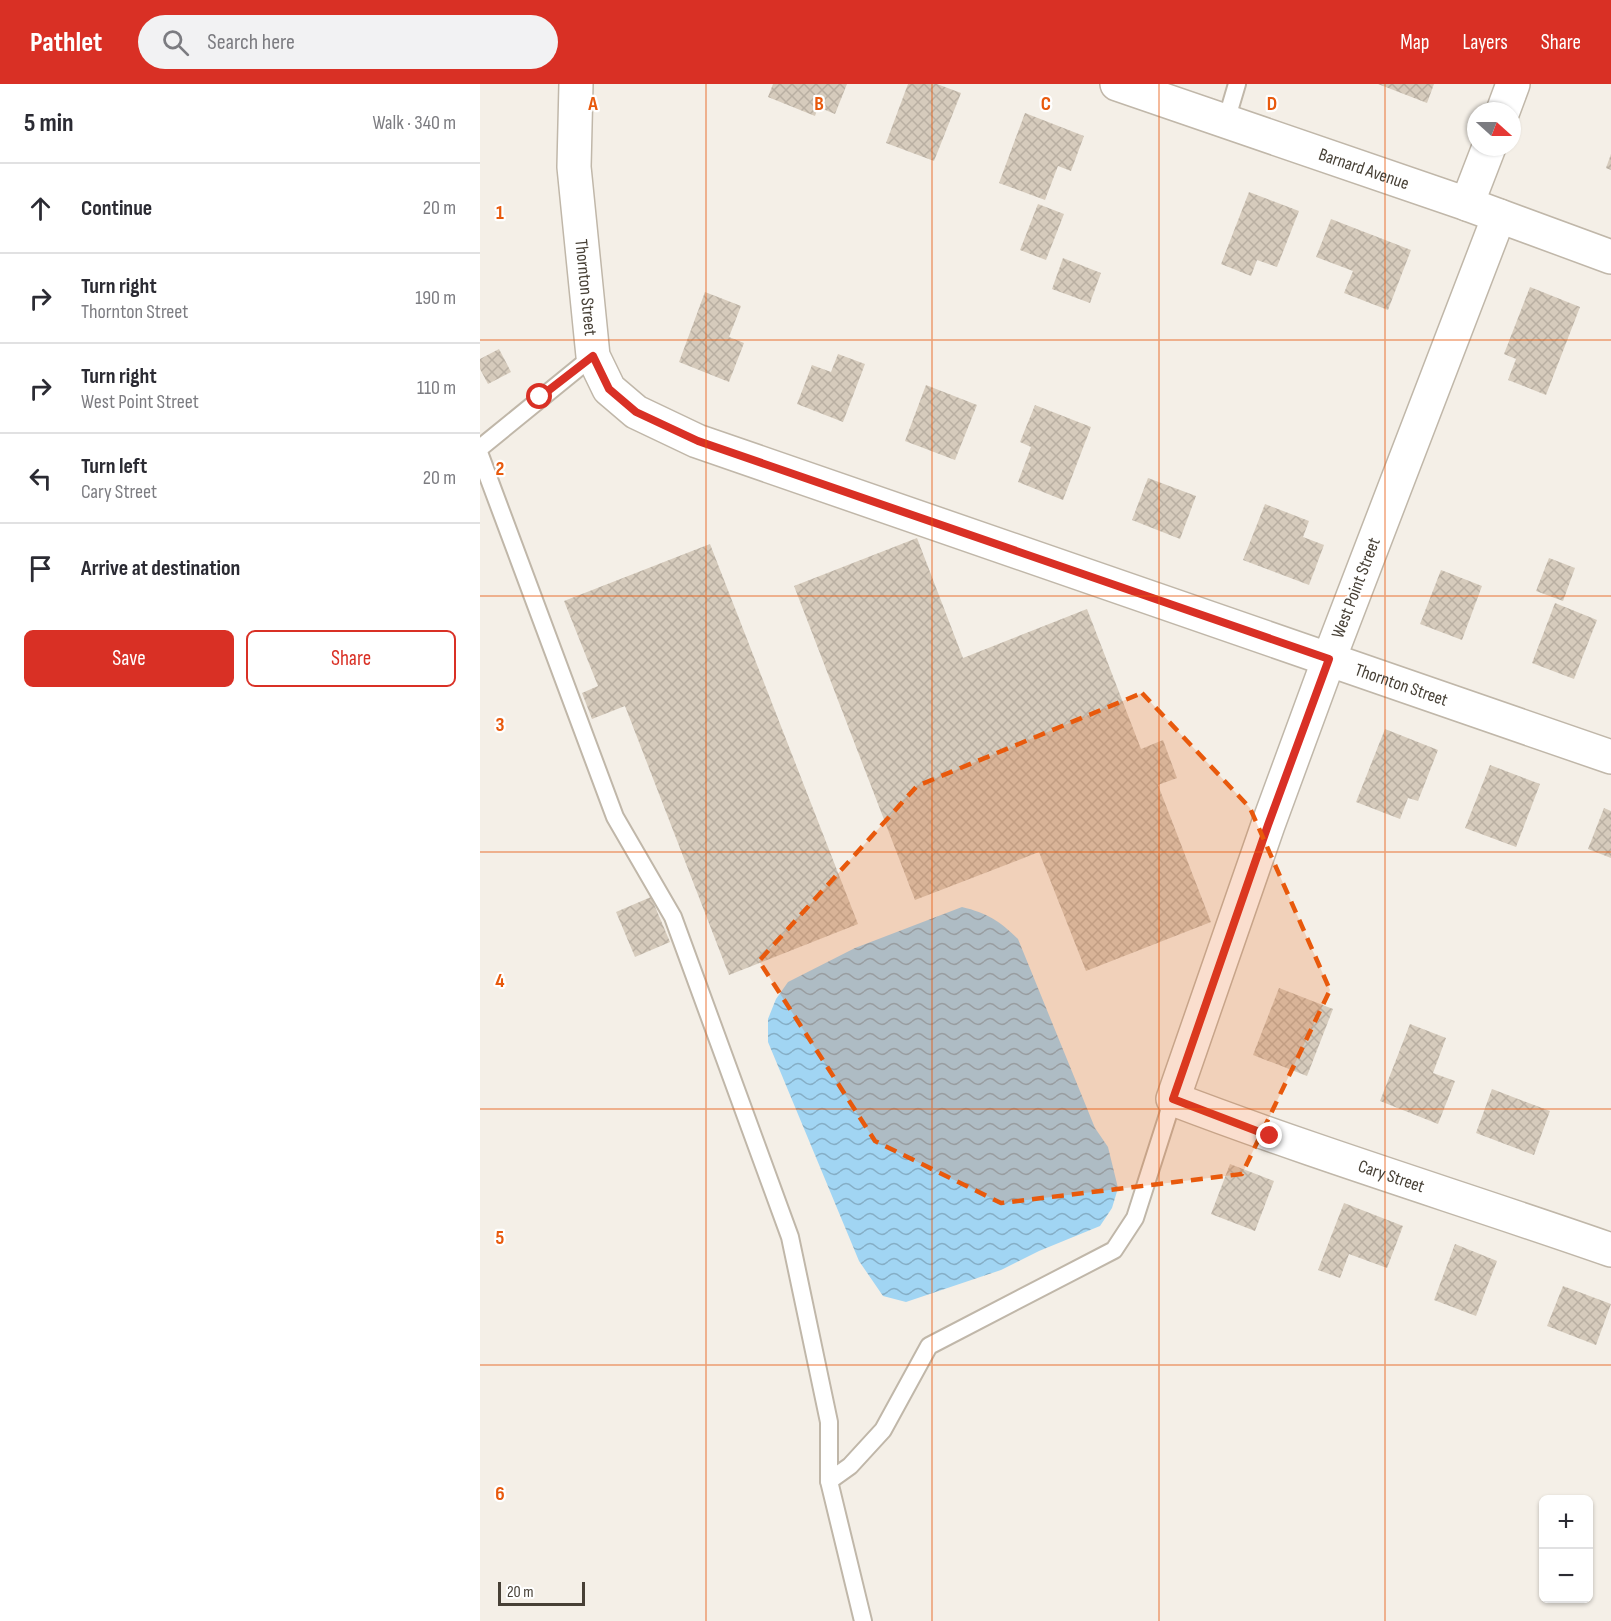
<!DOCTYPE html>
<meta charset="utf-8">
<style>
:root{--surface:#fff;--page:#f2f2f3;--text:#2b2b33;--muted:#7c7c81;--line:#e1e1e2;--accent:#d93025}
body{margin:0;font-family:"Sofia Sans Condensed",sans-serif;background:var(--page);color:var(--text)}
.controls{position:absolute;right:18px;bottom:18px;display:grid;overflow:hidden;border-radius:9px;box-shadow:0 2px 4px #0004}
.controls button{width:54px;height:54px;display:grid;place-items:center;padding:0;border:0;border-bottom:2px solid var(--line);background:var(--surface);color:var(--text);font:30px sans-serif}
.compass{position:absolute;left:987px;top:18px;width:54px;height:54px;border-radius:50%;background:var(--surface);box-shadow:0 2px 4px #0004;rotate:111deg}
.scale{position:absolute;left:18px;bottom:15px;width:87px;box-sizing:border-box;padding-left:6px;border:3px solid #474036;border-top:0;font-size:16px;line-height:21px;white-space:nowrap;color:#474036;-webkit-text-stroke:4px #fff;paint-order:stroke}
.stop{position:absolute;width:18px;height:18px;margin:-14px;border:4px solid #d93025;border-radius:50%;background:#fff}
.stop.end{background:#d93025;border-color:#fff;box-shadow:0 2px 6px #0008}
.list{margin:0;padding:0;list-style:none}
h2{display:flex;justify-content:space-between;align-items:center;height:78px;margin:0;padding:0 24px;font-size:26px}
h2 small{font-size:20px;font-weight:400;color:var(--muted)}
.list li{display:grid;grid-template-columns:39px 1fr auto;gap:18px;align-items:center;box-sizing:border-box;height:90px;padding:0 24px;border-top:2px solid var(--line)}
.list b{display:block;font-size:22px;white-space:nowrap}
.list p{margin:0;font-size:20px;white-space:nowrap;color:var(--muted)}
.list em{font-size:20px;font-style:normal;color:var(--muted)}
.actions{display:flex;gap:12px;padding:18px 24px}
.actions a{flex:1;padding:14px 0;border:2px solid var(--accent);border-radius:9px;text-align:center;font-size:21px;color:var(--accent)}
.actions .main{background:var(--accent);color:#fff}
.icon{flex:none;width:33px;height:33px;fill:none;stroke:currentColor;stroke-width:2;stroke-linecap:round;stroke-linejoin:round}
.map{position:relative;flex:none;width:1131px;height:1537px;overflow:hidden}
header{display:flex;align-items:center;gap:36px;box-sizing:border-box;height:84px;padding:0 30px;background:var(--accent);color:#fff}
header strong{font-size:28px}
nav{display:flex;gap:33px;margin-inline-start:auto;font-size:21px}
.search{width:420px;height:54px;background:var(--page);display:flex;align-items:center;gap:15px;box-sizing:border-box;padding:0 21px;border-radius:33px;color:var(--muted);font-size:22px}
main{display:flex}
aside{flex:1;background:var(--surface)}
.map>svg:first-child{display:block}
</style>
<header>
<strong>Pathlet</strong>
<div class="search"><svg class="icon" aria-label="search" viewBox="0 0 24 24"><circle cx="10" cy="10" r="6"/><path d="M15 15l6 6"/></svg>Search here</div>
<nav><a>Map</a><a>Layers</a><a>Share</a></nav>
</header>
<main>
<aside>
<h2>5 min<small>Walk · 340 m</small></h2>
<ul class="list">
<li><svg class="icon" aria-label="ahead" viewBox="0 0 24 24"><path d="M12 20V5M6 11l6-6 6 6"/></svg><div><b>Continue</b></div><em>20 m</em></li>
<li><svg class="icon" aria-label="right" viewBox="0 0 24 24"><path d="M7 20v-9h11M14 6l5 5-5 5"/></svg><div><b>Turn right</b><p>Thornton Street</p></div><em>190 m</em></li>
<li><svg class="icon" aria-label="right" viewBox="0 0 24 24"><path d="M7 20v-9h11M14 6l5 5-5 5"/></svg><div><b>Turn right</b><p>West Point Street</p></div><em>110 m</em></li>
<li><svg class="icon" aria-label="left" viewBox="0 0 24 24"><path d="M17 20v-9H6M10 6l-5 5 5 5"/></svg><div><b>Turn left</b><p>Cary Street</p></div><em>20 m</em></li>
<li><svg class="icon" aria-label="arrive" viewBox="0 0 24 24"><path d="M6 21V4h12l-3 4 3 4H6"/></svg><div><b>Arrive at destination</b></div></li>
</ul>
<div class="actions"><a class="main">Save</a><a>Share</a></div>
</aside>
<div class="map">
<svg width="1131" height="1537" viewBox="0 0 1131 1537">
<defs>
<pattern id="water-waves" width="16" height="10" patternUnits="userSpaceOnUse" patternTransform="scale(1.5)"><rect width="16" height="10" fill="#a1d5f3"/><path d="M0 5q4-4 8 0t8 0" fill="none" stroke="#85aec6"/></pattern>
<pattern id="building-cross-hatch" width="8" height="8" patternUnits="userSpaceOnUse" patternTransform="scale(1.5)"><rect width="8" height="8" fill="#d6cbbc"/><path d="M0 0l8 8M0 8l8-8" fill="none" stroke="#b9afa2"/></pattern>
</defs>
<rect width="100%" height="100%" fill="#f4efe7"/>
<path fill="url(#water-waves)" d="M482,823C507,829 520,837 538,855L615,1044L628,1063L638,1104L632,1124L620,1142L559,1167L521,1186L426,1218L403,1212L379,1177L288,958V935L296,915L308,898L375,864Z"/>
<g fill="url(#building-cross-hatch)">
<polygon points="293,0 367,0 355,30 338,23 335,32 288,13"/>
<polygon points="428,0 457,0 481,9 454,77 406,59"/>
<polygon points="898,0 954,0 947,19"/>
<polygon points="545,29 604,52 591,87 578,82 565,116 519,99"/>
<polygon points="1131,70 1131,86 1126,84"/>
<polygon points="769,108 819,127 797,183 777,176 771,192 741,180"/>
<polygon points="558,120 584,130 566,176 540,166"/>
<polygon points="851,135 931,166 908,226 864,209 873,187 836,173"/>
<polygon points="583,174 621,189 610,219 572,205"/>
<polygon points="1050,203 1100,223 1066,311 1028,296 1036,275 1024,270"/>
<polygon points="225,208 261,222 249,253 264,259 249,298 199,278"/>
<polygon points="19,265 31,288 8,300 0,285 0,275"/>
<polygon points="358,270 385,280 363,338 317,320 332,281 351,288"/>
<polygon points="446,301 497,321 475,376 425,357"/>
<polygon points="555,321 611,343 583,416 538,398 551,363 540,358"/>
<polygon points="668,394 716,412 700,455 652,436"/>
<polygon points="785,420 829,437 823,453 844,461 829,501 763,476"/>
<polygon points="437,454 483,574 607,525 661,665 683,656 697,694 678,701 731,838 606,887 559,768 435,816 314,502"/>
<polygon points="230,460 378,840 249,891 145,622 112,635 102,609 118,602 84,517"/>
<polygon points="1069,474 1095,484 1083,517 1056,507"/>
<polygon points="961,486 1002,502 982,556 940,540"/>
<polygon points="1075,519 1117,536 1094,595 1052,579"/>
<polygon points="905,645 958,666 938,717 928,714 920,735 876,718"/>
<polygon points="1010,681 1060,700 1036,763 985,744"/>
<polygon points="1124,724 1131,727 1131,774 1108,765"/>
<polygon points="171,813 190,858 155,873 136,828"/>
<polygon points="799,904 853,925 827,992 773,971"/>
<polygon points="930,940 966,954 953,989 975,997 958,1040 900,1017"/>
<polygon points="1012,1005 1070,1027 1054,1071 996,1049"/>
<polygon points="750,1080 794,1097 775,1147 731,1130"/>
<polygon points="864,1119 923,1142 907,1184 869,1170 860,1194 838,1186"/>
<polygon points="975,1160 1017,1177 996,1232 954,1216"/>
<polygon points="1083,1202 1131,1220 1116,1261 1067,1242"/>
</g>
<g fill="none" stroke-linecap="round" stroke-linejoin="round">
<g stroke="#c0b7a9" stroke-width="20">
<g id="lane">
<polyline points="746,37 757,0"/>
<polyline points="0,364 113,272"/>
<polyline points="0,371 135,733 193,833 310,1153 349,1338 349,1397 383,1537"/>
<polyline points="349,1397 370,1382 403,1346 449,1262 634,1166 655,1134 693,1015"/>
</g>
</g>
<g stroke="#c0b7a9" stroke-width="36">
<g id="street">
<path id="s1" d="M96,0L94,83L113,272L129,305L156,328L217,357L1131,673"/>
<path id="s2" d="M637,0L987,120L1131,173"/>
<polyline points="1023,27 1033,0"/>
<polyline points="987,120 1009,63"/>
<path id="s3" d="M1019,132L849,575L788,741L693,1015C837,1070 985,1115 1131,1166"/>
</g>
</g>
<use href="#lane" stroke="#fff" stroke-width="16"/>
<use href="#street" stroke="#fff" stroke-width="33"/>
</g>
<g fill="none" stroke-linecap="round" stroke-linejoin="round">
<polyline stroke="#d93025" stroke-width="8" points="60,313 113,272 129,305 156,328 218,357 849,575 788,741 693,1015 790,1052"/>
</g>
<path fill="#e8590c" fill-opacity="0.2" stroke="#e8590c" stroke-width="4.5" stroke-dasharray="12 8" stroke-linejoin="round" d="M662,609L770,724L850,906L762,1090L521,1119L395,1057L279,877L437,702Z"/>
<path fill="none" stroke="#e8590c" stroke-width="1.5" stroke-opacity="0.55" d="M226,0V1537M452,0V1537M679,0V1537M905,0V1537M0,256H1131M0,512H1131M0,768H1131M0,1025H1131M0,1281H1131"/>
<g text-anchor="middle" dominant-baseline="central" stroke-width="4.5" stroke-linejoin="round" paint-order="stroke">
<g font-size="18" fill="#474036" stroke="#fff">
<text stroke="none"><textPath href="#s2" startOffset="261">Barnard Avenue</textPath></text>
<text stroke="none"><textPath href="#s1" startOffset="204">Thornton Street</textPath></text>
<text transform="translate(876 504) rotate(-69)">West Point Street</text>
<text stroke="none"><textPath href="#s1" startOffset="1158">Thornton Street</textPath></text>
<text stroke="none"><textPath href="#s3" startOffset="1173">Cary Street</textPath></text>
</g>
</g>
<g font-size="20" text-anchor="middle" font-weight="bold" fill="#e8590c" stroke="#fff" stroke-width="4.5" stroke-linejoin="round" paint-order="stroke">
<text x="113" y="26">A</text>
<text x="339" y="26">B</text>
<text x="566" y="26">C</text>
<text x="792" y="26">D</text>
<text x="20" y="135">1</text>
<text x="20" y="391">2</text>
<text x="20" y="647">3</text>
<text x="20" y="903">4</text>
<text x="20" y="1160">5</text>
<text x="20" y="1416">6</text>
</g>
</svg>
<div class="controls">
<button>+</button>
<button>−</button>
</div>
<svg class="compass" viewBox="-18 -18 36 36"><path d="M0-13l5 13h-10z" fill="#e53935"/><path d="M0 13l5-13h-10z" fill="#7c7c81"/></svg>
<div class="scale">20 m</div>
<div class="stop" style="left:60px;top:313px"></div>
<div class="stop end" style="left:790px;top:1052px"></div>
</div>
</main>
